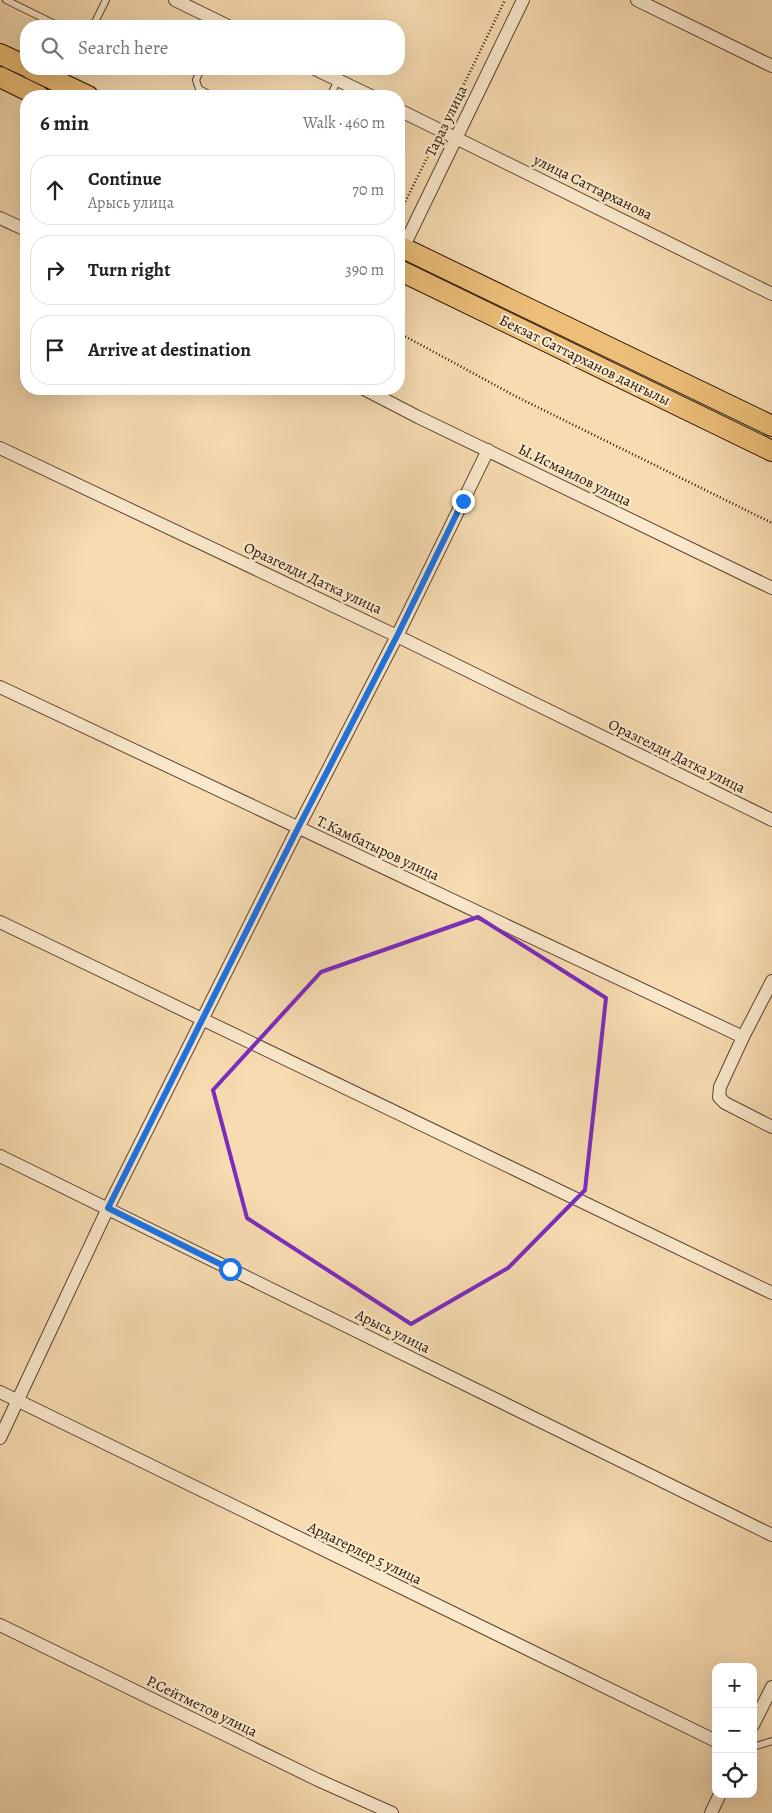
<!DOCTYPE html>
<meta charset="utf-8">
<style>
:root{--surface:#fff;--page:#f6f6f6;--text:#222;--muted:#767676;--line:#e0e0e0}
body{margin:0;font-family:Alegreya,serif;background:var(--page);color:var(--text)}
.controls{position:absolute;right:15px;bottom:15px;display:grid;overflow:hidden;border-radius:10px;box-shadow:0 5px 20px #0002}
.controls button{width:45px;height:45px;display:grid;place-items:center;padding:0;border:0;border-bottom:1px solid var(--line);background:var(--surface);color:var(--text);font:25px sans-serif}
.stop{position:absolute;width:15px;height:15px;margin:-11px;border:4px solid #1a73e8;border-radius:50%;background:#fff}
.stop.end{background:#1a73e8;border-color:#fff;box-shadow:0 1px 5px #0008}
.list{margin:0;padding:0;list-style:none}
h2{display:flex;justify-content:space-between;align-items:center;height:65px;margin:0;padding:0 20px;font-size:21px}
h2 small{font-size:16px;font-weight:400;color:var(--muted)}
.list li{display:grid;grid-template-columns:32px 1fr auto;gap:15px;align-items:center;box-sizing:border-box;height:70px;margin:0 10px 10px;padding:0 10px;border:1px solid var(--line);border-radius:20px}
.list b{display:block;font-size:19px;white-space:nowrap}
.list p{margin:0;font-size:16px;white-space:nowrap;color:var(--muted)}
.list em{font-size:16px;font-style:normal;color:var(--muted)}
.icon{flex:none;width:28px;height:28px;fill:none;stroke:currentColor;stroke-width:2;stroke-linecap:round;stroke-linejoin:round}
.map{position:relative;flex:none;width:772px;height:1813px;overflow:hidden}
.search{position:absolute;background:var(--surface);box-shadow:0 5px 20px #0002;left:20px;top:20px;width:385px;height:55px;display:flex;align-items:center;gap:12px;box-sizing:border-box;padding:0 18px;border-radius:20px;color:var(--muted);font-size:19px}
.panel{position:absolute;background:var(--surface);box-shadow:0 5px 20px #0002;left:20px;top:90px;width:385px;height:305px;border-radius:20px}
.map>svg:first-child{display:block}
</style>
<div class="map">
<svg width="772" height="1813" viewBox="0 0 772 1813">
<rect width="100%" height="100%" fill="#f7dbb1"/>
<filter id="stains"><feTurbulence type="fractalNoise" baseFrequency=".004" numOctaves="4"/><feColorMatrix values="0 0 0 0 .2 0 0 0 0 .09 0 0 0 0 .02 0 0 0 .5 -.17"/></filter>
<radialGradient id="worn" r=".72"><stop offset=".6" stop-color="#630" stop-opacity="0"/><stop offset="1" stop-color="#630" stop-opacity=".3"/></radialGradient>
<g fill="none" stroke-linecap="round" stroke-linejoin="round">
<g stroke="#5a442e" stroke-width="8">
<g id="service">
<polyline points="6,0 59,26"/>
<polyline points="93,26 106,0"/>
<polyline points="201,69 196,80 199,89 213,96"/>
<polyline points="330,96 338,80"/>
<polyline points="753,1747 772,1741"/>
</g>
</g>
<g stroke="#5a442e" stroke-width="14">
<g id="minor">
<polyline points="175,0 228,26"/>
<polyline points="637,0 772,66"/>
<polyline points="315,69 371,96"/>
<polyline points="399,110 772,294"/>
<polyline points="0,218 26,230"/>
<polyline points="400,254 523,0"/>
<polyline points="364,389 418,417 772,588"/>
<polyline points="0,448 397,636 772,820"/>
<polyline points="0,687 743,1037"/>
<polyline points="0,922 772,1293"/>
<polyline points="772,981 743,1037 720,1087 719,1097 725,1103 772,1127"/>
<polyline points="0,1156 772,1535"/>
<polyline points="0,1392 716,1741"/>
<polyline points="0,1438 108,1208 298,828 397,636 488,450"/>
<polyline points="0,1625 318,1780 392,1813"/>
<polyline points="753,1725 772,1687"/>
<polyline points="711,1813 720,1794"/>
</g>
</g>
<g stroke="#251103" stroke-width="22">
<g id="primary">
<polyline points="0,54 26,66"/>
<polyline points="31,69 88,96"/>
<polyline points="0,77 39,96"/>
<polyline points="399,246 772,426"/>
<polyline points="399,270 772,451"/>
</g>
</g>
<g stroke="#251103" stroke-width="2.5" stroke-dasharray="1 2.5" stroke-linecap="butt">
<polyline points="447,119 505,0"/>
<polyline points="399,214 435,142"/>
<polyline points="399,333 517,397 772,523"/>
</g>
<use href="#service" stroke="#fae8cc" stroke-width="6"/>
<use href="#minor" stroke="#fae8cc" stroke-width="12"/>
<use href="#primary" stroke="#ecbe78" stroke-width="20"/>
</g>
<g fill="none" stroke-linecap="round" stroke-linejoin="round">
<polyline stroke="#1a73e8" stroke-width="6" points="230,1269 108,1208 298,828 397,636 463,501"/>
</g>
<path fill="none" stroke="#7b2cbf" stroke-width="4" stroke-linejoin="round" d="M478,917L606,998L585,1190L508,1268L411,1324L247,1218L213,1090L321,972Z"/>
<g text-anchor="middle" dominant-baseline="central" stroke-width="4.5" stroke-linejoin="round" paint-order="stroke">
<g font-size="15" fill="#251103" stroke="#fae8cc">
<text transform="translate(446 121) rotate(-64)">Тараз улица</text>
<text transform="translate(593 187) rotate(26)">улица Саттарханова</text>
<text transform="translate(585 360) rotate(26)">Бекзат Саттарханов даңғылы</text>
<text transform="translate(575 475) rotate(26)">Ы.Исмаилов улица</text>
<text transform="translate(313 578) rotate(25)">Оразгелди Датка улица</text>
<text transform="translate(677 756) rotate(26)">Оразгелди Датка улица</text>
<text transform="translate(378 848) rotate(25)">Т.Камбатыров улица</text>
<text transform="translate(393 1331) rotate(26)">Арысь улица</text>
<text transform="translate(365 1553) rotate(26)">Ардагерлер 5 улица</text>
<text transform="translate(202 1706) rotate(26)">Р.Сейтметов улица</text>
</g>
</g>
<rect width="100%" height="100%" filter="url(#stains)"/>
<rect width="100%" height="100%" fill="url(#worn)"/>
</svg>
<div class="controls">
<button>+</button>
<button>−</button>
<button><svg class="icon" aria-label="locate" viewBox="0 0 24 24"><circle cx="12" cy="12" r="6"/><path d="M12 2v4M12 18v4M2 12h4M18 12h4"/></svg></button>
</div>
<div class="stop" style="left:230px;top:1269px"></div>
<div class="stop end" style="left:463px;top:501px"></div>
<div class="search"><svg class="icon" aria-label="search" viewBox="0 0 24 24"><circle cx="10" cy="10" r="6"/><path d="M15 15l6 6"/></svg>Search here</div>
<section class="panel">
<h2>6 min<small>Walk · 460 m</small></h2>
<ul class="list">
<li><svg class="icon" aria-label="ahead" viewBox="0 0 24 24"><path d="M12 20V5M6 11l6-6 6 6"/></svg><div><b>Continue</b><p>Арысь улица</p></div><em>70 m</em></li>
<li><svg class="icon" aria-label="right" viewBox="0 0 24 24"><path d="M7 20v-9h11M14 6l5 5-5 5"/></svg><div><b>Turn right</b></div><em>390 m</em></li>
<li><svg class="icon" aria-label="arrive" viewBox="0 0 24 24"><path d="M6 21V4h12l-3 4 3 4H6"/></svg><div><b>Arrive at destination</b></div></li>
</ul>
</section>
</div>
